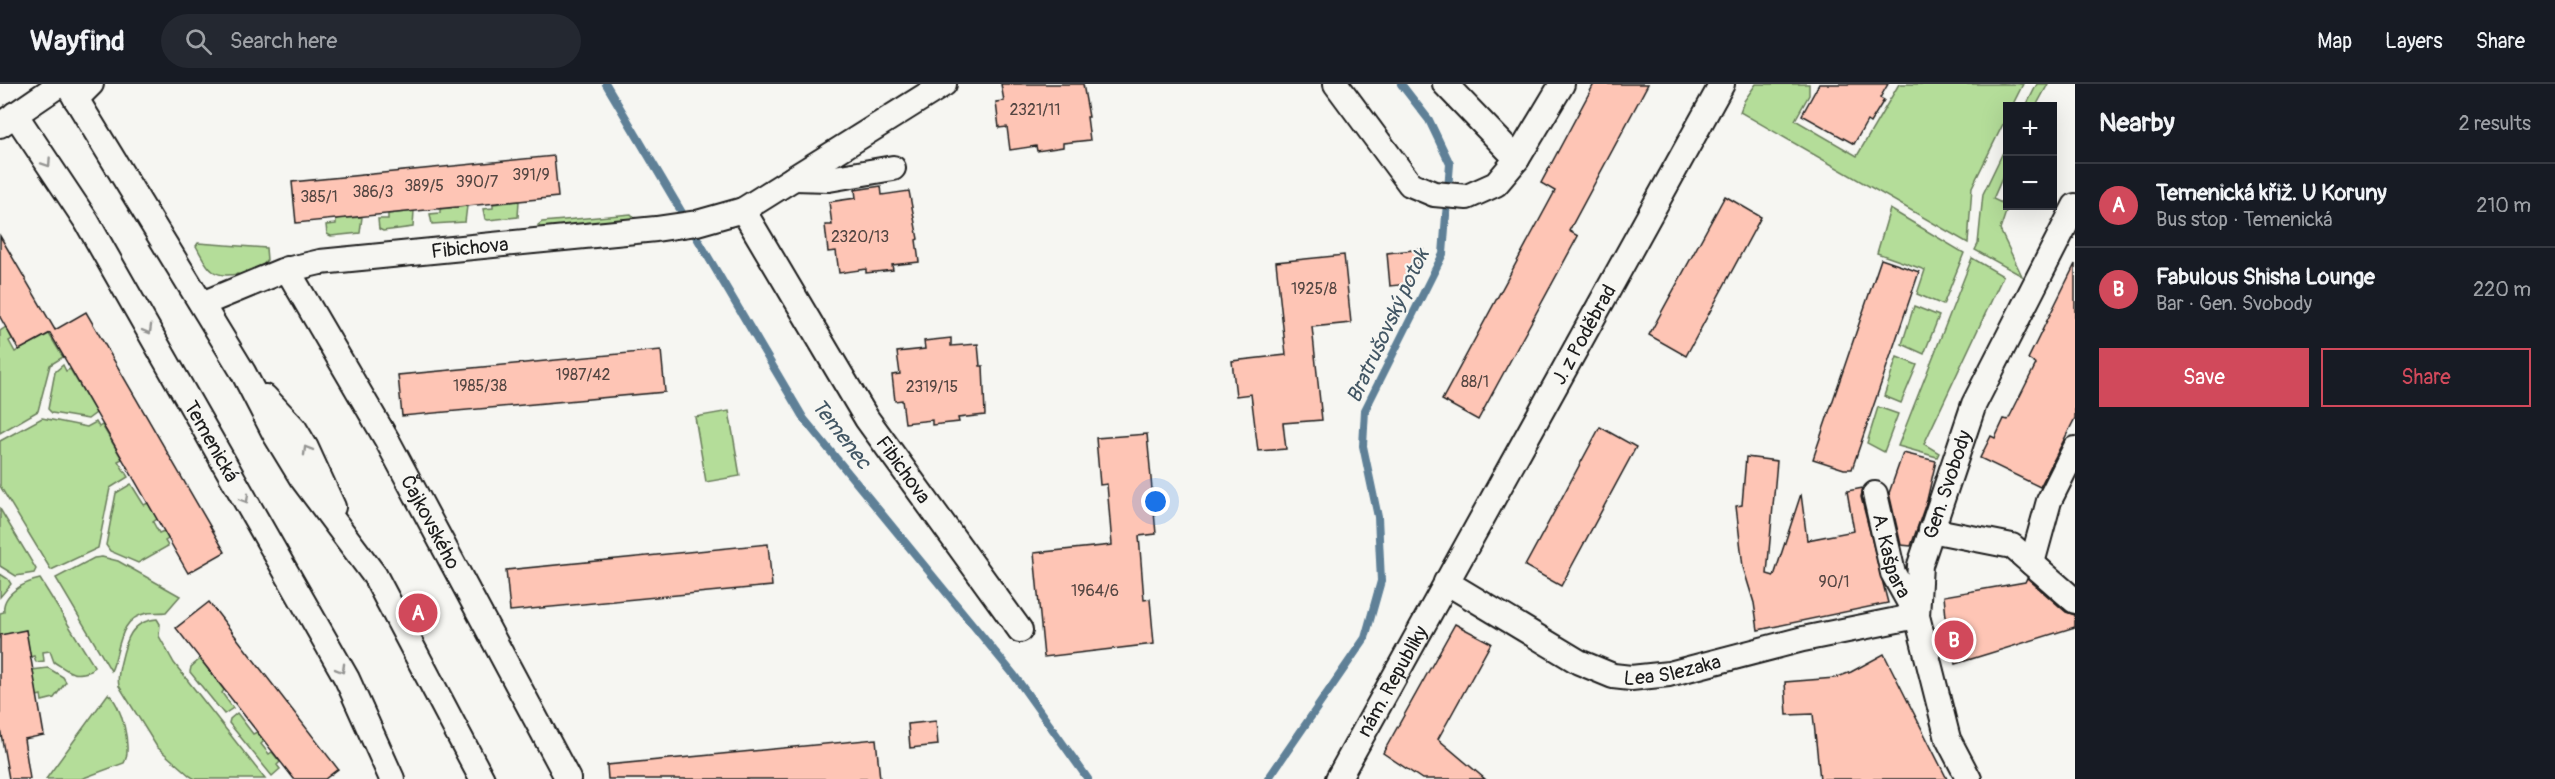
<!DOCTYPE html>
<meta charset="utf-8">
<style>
:root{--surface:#171b24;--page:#242831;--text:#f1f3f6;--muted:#9ea1a6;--line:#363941;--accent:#d1495b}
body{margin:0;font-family:Pangolin,sans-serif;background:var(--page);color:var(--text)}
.controls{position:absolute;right:18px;top:18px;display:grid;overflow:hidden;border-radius:0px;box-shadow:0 6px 24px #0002}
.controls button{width:54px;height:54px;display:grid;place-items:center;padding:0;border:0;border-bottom:2px solid var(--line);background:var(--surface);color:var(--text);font:30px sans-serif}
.you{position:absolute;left:1156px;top:418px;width:21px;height:21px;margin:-15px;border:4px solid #fff;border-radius:50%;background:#1a73e8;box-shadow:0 0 0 9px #1a73e833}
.badge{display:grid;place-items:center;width:39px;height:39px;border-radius:50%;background:var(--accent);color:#fff;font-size:20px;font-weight:700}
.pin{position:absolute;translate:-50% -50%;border:3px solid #fff;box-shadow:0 2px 6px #0006}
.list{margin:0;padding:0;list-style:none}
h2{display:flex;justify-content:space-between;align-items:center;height:78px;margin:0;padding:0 24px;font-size:26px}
h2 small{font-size:20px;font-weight:400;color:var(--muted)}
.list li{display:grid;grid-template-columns:39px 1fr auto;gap:18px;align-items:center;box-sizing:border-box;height:84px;padding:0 24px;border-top:2px solid var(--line)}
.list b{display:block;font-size:22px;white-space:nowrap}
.list p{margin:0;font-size:20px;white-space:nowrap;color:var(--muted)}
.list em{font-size:20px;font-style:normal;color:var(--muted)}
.actions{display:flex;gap:12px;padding:18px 24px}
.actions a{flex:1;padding:14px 0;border:2px solid var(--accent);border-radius:0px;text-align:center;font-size:21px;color:var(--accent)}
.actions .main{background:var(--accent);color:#fff}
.icon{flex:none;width:33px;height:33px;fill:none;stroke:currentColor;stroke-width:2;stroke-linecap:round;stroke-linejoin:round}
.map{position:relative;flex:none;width:2075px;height:695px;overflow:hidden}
header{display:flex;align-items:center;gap:36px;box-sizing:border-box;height:84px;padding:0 30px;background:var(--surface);border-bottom:2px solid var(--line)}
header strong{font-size:28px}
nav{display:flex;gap:33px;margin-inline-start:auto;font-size:21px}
.search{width:420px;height:54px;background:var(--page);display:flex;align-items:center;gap:15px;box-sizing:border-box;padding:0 21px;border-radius:33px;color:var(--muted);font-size:22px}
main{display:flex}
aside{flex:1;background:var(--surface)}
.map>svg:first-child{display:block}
</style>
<header>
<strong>Wayfind</strong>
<div class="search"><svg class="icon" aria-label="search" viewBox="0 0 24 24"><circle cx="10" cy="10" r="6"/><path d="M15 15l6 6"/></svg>Search here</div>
<nav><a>Map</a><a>Layers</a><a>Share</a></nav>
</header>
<main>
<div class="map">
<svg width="2075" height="695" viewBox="0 0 2075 695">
<rect width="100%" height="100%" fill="#f6f6f2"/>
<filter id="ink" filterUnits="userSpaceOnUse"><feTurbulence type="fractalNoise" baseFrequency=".0167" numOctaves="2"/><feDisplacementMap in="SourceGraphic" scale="12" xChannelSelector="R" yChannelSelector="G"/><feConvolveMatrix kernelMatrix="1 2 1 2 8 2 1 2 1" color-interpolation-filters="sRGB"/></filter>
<g filter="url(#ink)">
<g fill="#b4dd99" stroke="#687c5a" stroke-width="1.5">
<polygon points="1756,0 1809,0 1809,11 1795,36 1857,72 1899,0 2023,0 2012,22 2008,22 2007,32 1972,103 1968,159 1740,28 1744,17"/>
<polygon points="2037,0 2048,0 2036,22 2026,22"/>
<polygon points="2007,60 2007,83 1993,115 2008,122 2000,146 2022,192 1975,166 1978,160 1983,110"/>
<polygon points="519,117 518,133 488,136 485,135 483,125 493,124 493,120"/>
<polygon points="467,122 465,138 432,140 430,130 440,129 440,125"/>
<polygon points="1890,125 1964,169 1943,221 1917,210 1925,186 1877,169"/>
<polygon points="414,127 413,143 383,147 379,145 378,135 388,135 388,130"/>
<polygon points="631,130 638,138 538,147 538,141 542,138"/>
<polygon points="362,133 360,149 331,152 327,150 326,141 336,140 336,135"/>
<path d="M198,159L266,164L267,176L260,185L243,196L238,190C210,195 208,183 196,162Z"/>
<polygon points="1972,174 2003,192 1924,360 1939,369 1937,373 1898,362"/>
<polygon points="1914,222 1939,232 1924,270 1902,260"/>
<polygon points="6,243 12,255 9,257 15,268 49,250 63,273 50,281 38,327 0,349 0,247"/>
<polygon points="1897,273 1917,281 1901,319 1884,312"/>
<polygon points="63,281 66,287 70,285 96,329 88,335 52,329 48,325 55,288"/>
<polygon points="1878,323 1898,330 1884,368 1867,359"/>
<polygon points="729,327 740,392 706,398 695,333"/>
<polygon points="42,334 87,343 96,338 99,343 102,341 122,375 118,377 128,393 110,404 98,464 51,486 0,402 0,357"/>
<polygon points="131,400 144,421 148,419 157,435 153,438 159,449 164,447 168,455 165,457 168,462 138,479 110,467 106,461 116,409"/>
<polygon points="0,425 36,485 34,489 16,492 0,482"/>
<path d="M102,473L118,477L180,512L166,528C160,529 153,528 147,529C117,535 121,566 111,587L56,494L94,474Z"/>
<polygon points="0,490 8,495 11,500 0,513"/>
<path d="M40,495L94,582L91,587C72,593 70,588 54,578L50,567L43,568L44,577L36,578L34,572L30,573L26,547L0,551V529L4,528C1,510 25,498 40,495Z"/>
<path d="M157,535L160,540L159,552L174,579L265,695H195L190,692L157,663L119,602C117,594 119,586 121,578C126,556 131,537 157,535Z"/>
<polygon points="200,575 224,606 222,609 233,624 224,630 190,588 191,583"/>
<polygon points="48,584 63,593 66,598 54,614 42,617 41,611 37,612 32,586"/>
<path d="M108,610C121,618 133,665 124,679L81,695H46Z"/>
<polygon points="237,629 253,650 257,648 264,657 261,660 269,670 272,668 280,678 277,681 280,685 272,692 229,639 230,635"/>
</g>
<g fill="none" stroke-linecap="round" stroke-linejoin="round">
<g stroke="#5e8097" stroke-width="8">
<polyline points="606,0 804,335 1014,591 1088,695"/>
<polyline points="1268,695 1365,554 1381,497 1378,433 1363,362 1365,326 1443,170 1450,80 1429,36 1401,0"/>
</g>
</g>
<g fill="#fec5b5" stroke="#1c1c1c" stroke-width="1.5">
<polygon points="1001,0 1083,0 1089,33 1087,33 1090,56 1063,59 1063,63 1037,67 1036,62 1010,66 1007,43 999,44 996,18 1004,17"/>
<polygon points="1594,0 1648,0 1569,147 1578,152 1478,336 1442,316 1555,107 1541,99"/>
<polygon points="1819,0 1888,0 1880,14 1884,16 1870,39 1867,37 1854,60 1802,31"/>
<polygon points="554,72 558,113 296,139 292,98"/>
<polygon points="881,102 882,111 909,107 918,155 916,156 919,178 892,181 893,186 866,189 866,185 839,189 836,167 828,168 825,141 832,141 829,118 856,114 855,106"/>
<polygon points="1725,112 1761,133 1686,272 1649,251"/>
<polygon points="0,152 55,246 86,228 225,468 188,489 50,249 19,266 0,233"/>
<polygon points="1423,165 1409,200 1390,202 1387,169"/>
<polygon points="1344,171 1351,239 1312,243 1322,336 1283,339 1286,365 1258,367 1251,310 1236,312 1232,277 1286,271 1276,178"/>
<polygon points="1881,175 1919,188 1852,385 1844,385 1813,375"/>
<polygon points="2075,180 2075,334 2040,403 1980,374 1991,352 1995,354 2004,335 2008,336 2036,280 2028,275"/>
<polygon points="951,254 951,262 978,260 980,282 983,282 985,331 958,334 959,338 932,341 932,336 905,339 902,316 895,317 892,291 900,290 897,268 925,265 924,257"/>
<polygon points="661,266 665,308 402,332 398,291"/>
<polygon points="1600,343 1636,363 1561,502 1525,482"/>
<polygon points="1147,350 1156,450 1139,452 1144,516 1150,515 1154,560 1044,573 1034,469 1112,461 1107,400 1100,401 1096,354"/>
<polygon points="1903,369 1936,377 1927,416 1911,462 1901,461 1889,409"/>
<polygon points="1746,373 1777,377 1767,490 1774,492 1801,410 1807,456 1854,447 1847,407 1863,404 1861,413 1888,519 1758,546 1754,519 1743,483 1736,422 1742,421"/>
<polygon points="768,460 772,502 510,527 506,486"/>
<polygon points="2027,494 2066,528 2075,531 2075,543 1955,580 1947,544 1944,512 2025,498"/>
<polygon points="209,518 338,685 325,695 294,695 176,544"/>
<polygon points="1455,540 1491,559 1438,655 1485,695 1422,695 1383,669"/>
<polygon points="26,546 44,651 24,655 30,695 9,695 0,644 0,551"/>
<polygon points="1884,570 1947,695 1820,695 1813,630 1787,631 1785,598 1835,594 1851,588"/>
<polygon points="936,637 938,661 910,664 908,640"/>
<polygon points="876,655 880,695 608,695 607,681"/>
</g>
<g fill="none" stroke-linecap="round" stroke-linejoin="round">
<g stroke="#1c1c1c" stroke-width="28">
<g id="minor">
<polyline points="67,0 243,288 276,352 301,393 375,492 482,695"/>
<polyline points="1336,0 1410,100 1434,110 1467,113 1496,100 1517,75 1562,0"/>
<polyline points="1445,0 1517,75"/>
<polyline points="76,15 91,0"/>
<path id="s1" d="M15,30L87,138L347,595L392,695"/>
<polyline points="0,41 60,0"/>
<polyline points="794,94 829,95 893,84"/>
<polyline points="743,126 944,0"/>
<path id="s2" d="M287,185L387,356L568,695"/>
<path id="s3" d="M202,220L282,187L320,178L656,145L697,139L743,126L867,335L1020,546"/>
<polyline points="265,313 294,344 306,364 333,423"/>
<path id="s4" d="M1875,410L1893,489L1917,532"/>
<polyline points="1931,446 2012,462 2075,517"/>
<polyline points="2032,479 2049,417 2075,365"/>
<path id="s5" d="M1446,498L1579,578L1613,592L1631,594L1669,590L1803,555L1917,532"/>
<path id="s6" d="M1338,695L1722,0"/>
<path id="s7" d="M1969,695L1948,655L1917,532L1920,481L1974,320L2075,122"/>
</g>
</g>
<use href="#minor" stroke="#f6f6f2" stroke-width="24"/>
</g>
<defs><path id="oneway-chevron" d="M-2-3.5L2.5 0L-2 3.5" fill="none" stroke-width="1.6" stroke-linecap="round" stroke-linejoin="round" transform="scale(1.5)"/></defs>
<g stroke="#949492">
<use href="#oneway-chevron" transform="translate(47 79) rotate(56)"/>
<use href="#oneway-chevron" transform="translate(148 246) rotate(60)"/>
<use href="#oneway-chevron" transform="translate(307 366) rotate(-120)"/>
<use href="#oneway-chevron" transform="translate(245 415) rotate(60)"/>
<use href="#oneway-chevron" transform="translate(341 585) rotate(60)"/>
</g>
</g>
<g text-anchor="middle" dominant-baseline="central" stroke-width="4.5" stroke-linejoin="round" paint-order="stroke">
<g font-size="16" fill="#544642">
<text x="1035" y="26">2321/11</text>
<text x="531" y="91">391/9</text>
<text x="477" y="98">390/7</text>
<text x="424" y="102">389/5</text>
<text x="373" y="108">386/3</text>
<text x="319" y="113">385/1</text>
<text x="860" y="153">2320/13</text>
<text x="1314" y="205">1925/8</text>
<text x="583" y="291">1987/42</text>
<text x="1475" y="298">88/1</text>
<text x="480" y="302">1985/38</text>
<text x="932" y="303">2319/15</text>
<text x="1834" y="498">90/1</text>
<text x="1095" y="507">1964/6</text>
</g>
<g font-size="20" fill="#1c1c1c" stroke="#f6f6f2">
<text stroke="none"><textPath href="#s3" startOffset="276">Fibichova</textPath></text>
<text stroke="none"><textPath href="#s6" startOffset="508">J. z Poděbrad</textPath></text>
<text stroke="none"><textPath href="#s1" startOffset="382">Temenická</textPath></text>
<text stroke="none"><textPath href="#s3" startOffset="858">Fibichova</textPath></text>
<text stroke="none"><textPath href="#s7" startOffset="308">Gen. Svobody</textPath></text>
<text stroke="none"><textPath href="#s2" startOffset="291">Čajkovského</textPath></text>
<text stroke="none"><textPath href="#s4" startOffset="64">A. Kašpara</textPath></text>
<text stroke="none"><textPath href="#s5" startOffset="252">Lea Slezaka</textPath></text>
<text stroke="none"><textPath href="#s6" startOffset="112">nám. Republiky</textPath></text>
</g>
<g font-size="21" font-style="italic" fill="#425664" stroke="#f6f6f2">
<text transform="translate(1388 242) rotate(-65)">Bratrušovský potok</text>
<text transform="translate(841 350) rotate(52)">Temenec</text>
</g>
</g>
</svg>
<div class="controls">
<button>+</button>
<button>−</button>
</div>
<div class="you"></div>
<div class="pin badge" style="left:418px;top:529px">A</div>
<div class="pin badge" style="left:1954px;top:556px">B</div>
</div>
<aside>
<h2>Nearby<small>2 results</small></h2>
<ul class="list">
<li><span class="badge">A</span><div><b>Temenická křiž. U Koruny</b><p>Bus stop · Temenická</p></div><em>210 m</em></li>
<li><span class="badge">B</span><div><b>Fabulous Shisha Lounge</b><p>Bar · Gen. Svobody</p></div><em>220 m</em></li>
</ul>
<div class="actions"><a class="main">Save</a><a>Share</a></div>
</aside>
</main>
